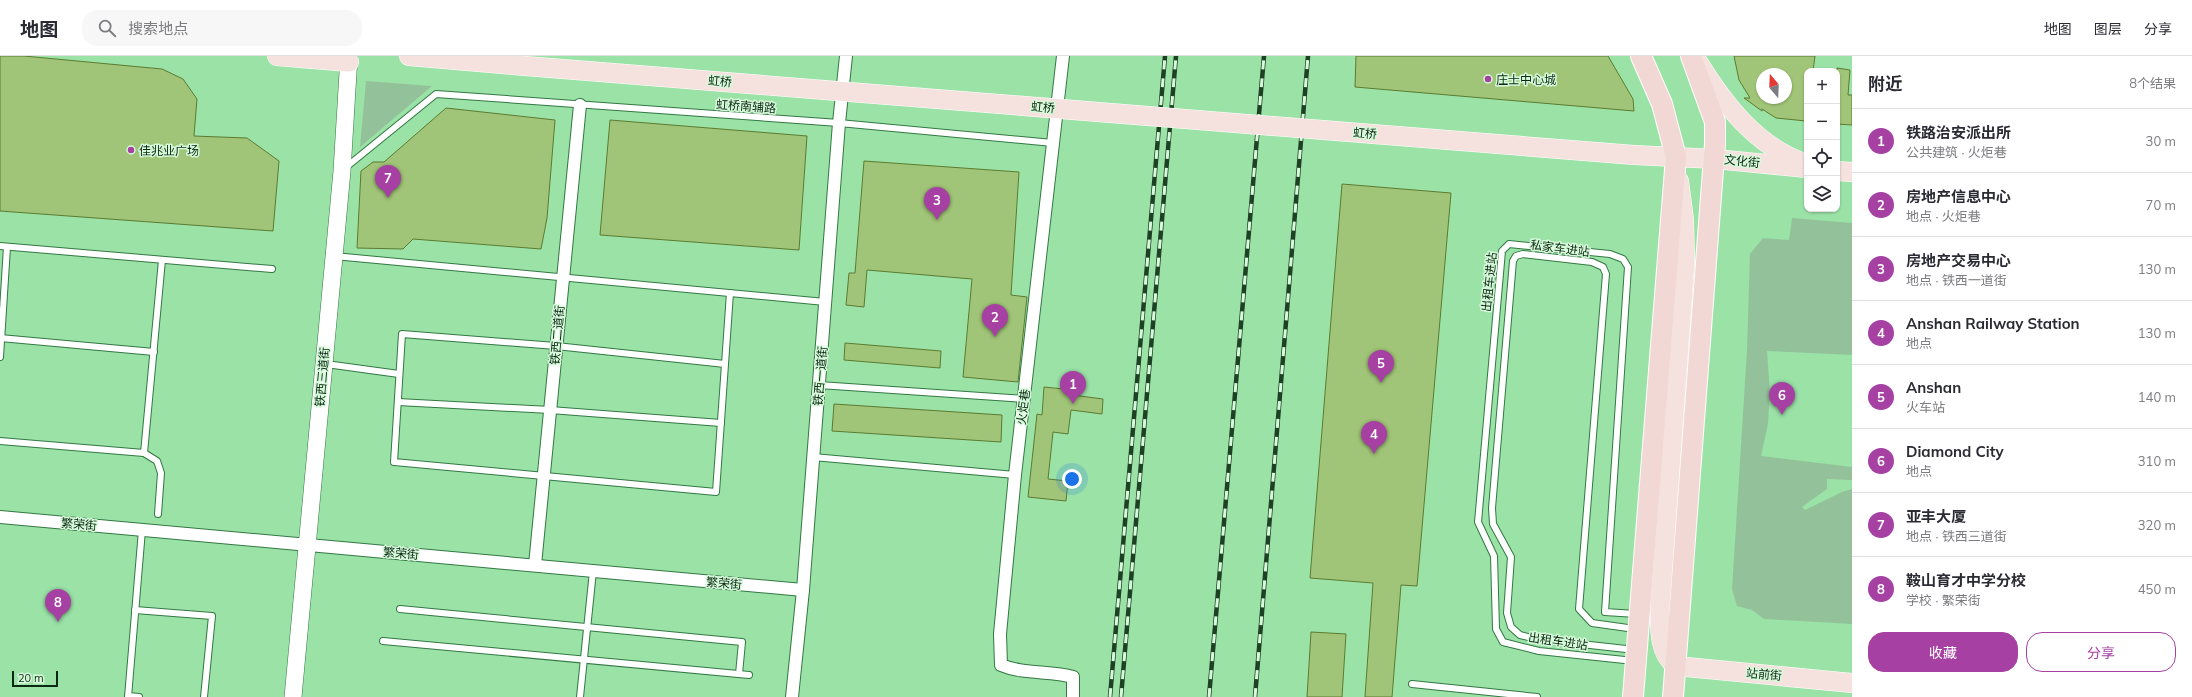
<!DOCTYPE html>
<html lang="zh">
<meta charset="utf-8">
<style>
:root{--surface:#fff;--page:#f7f7f7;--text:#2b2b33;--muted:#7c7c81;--line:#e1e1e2;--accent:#a640a3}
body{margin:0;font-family:Mulish,"Noto Sans SC",sans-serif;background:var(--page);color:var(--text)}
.controls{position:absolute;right:12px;top:12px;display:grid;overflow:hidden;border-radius:8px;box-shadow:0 1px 3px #0004}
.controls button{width:36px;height:36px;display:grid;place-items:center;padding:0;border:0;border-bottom:1px solid var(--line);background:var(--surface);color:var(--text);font:20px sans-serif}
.compass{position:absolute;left:1756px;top:12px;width:36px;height:36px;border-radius:50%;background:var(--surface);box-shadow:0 1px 3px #0004;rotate:341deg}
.scale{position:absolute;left:12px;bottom:10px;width:46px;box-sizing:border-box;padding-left:4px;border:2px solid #0b2812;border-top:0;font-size:11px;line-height:14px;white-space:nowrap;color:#0b2812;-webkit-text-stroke:3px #d7fadb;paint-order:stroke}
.you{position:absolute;left:1072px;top:423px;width:14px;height:14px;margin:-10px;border:3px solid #fff;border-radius:50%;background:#1a73e8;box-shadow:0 0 0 6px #1a73e833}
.badge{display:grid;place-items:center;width:26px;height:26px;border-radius:50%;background:var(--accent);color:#fff;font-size:13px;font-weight:700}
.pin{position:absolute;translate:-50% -33px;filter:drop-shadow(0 1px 2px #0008)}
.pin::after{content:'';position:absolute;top:21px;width:14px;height:12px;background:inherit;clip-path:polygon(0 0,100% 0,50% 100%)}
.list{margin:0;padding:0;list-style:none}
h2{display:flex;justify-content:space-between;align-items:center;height:52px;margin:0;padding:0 16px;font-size:17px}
h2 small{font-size:13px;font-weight:400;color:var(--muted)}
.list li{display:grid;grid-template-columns:26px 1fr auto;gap:12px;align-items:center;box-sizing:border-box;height:64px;padding:0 16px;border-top:1px solid var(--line)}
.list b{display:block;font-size:15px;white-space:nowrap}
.list p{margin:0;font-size:13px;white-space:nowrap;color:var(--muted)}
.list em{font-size:13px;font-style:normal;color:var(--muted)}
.actions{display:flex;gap:8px;padding:12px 16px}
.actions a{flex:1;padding:9px 0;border:1px solid var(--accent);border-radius:16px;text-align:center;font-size:14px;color:var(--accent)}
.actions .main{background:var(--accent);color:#fff}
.icon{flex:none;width:22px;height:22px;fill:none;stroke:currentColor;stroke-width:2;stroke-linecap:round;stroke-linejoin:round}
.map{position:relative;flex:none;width:1852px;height:641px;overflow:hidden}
header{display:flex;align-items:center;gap:24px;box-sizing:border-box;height:56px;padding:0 20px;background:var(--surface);border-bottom:1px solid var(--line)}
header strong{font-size:19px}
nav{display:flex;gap:22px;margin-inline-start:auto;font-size:14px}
.search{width:280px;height:36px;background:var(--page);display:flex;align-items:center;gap:10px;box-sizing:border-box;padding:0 14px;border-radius:16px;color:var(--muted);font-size:15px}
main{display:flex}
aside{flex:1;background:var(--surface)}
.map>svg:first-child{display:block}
</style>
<header>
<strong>地图</strong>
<div class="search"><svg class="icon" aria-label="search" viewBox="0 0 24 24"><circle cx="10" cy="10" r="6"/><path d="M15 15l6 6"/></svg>搜索地点</div>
<nav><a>地图</a><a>图层</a><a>分享</a></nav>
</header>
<main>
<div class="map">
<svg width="1852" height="641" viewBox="0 0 1852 641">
<rect width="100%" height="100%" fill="#9be2a7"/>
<g fill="#93c29a">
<polygon points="366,25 432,30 360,91"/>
<polygon points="1792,162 1852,167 1852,299 1767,295 1770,336 1768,368 1761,400 1852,411 1852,424 1827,423 1827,433 1802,451 1805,454 1842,436 1852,433 1852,568 1764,563 1752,554 1737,550 1732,533 1747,294 1750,198 1763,182 1789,184"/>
</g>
<g fill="#a1c578" stroke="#5b7b30" fill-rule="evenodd">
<polygon points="0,0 24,0 162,13 183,23 197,43 194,80 247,82 279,105 273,175 0,155"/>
<polygon points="1356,0 1608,0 1633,43 1634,55 1355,31"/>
<path d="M1734,0H1815L1813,15H1807L1806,65L1776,62L1762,53V55L1744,42H1750L1739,24ZM1762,18H1786V42H1762Z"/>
<polygon points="1837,12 1850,14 1848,39 1852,39 1852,69 1837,68"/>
<polygon points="446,52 555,64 547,162 541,193 413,183 403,193 357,192 361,115 373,106 384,106"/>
<polygon points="610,64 807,80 799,194 600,179"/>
<polygon points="864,105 1019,116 1011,239 1027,241 1018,326 963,321 972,223 867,214 864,251 846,249 849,217 855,217"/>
<polygon points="1342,128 1451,137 1417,530 1401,529 1392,641 1365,641 1373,527 1310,522"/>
<polygon points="845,287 941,295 940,312 844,304"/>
<polygon points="1044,331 1073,334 1072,339 1103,343 1102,358 1071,354 1068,378 1053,376 1048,423 1068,425 1066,445 1028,441 1037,358 1042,359"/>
<polygon points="834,348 1002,359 1001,386 832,375"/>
<polygon points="1311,576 1346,578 1342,641 1307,641"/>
</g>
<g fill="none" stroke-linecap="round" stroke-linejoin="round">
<g stroke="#327843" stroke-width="8">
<g id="service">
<polyline points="345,112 436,38 839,67 1053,87"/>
<polyline points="0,190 272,213"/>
<polyline points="334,200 825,246"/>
<polyline points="0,282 154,296"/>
<polyline points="0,301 7,191"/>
<polyline points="326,308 399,318"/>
<polyline points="725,308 556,290 402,278 394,406 716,436 730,237"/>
<polyline points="819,329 1024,343"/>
<polyline points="398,346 550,354 721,367"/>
<polyline points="0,385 144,397 162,204"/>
<polyline points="144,397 157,405 161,417 158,458"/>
<polyline points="813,401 1015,419"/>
<polyline points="400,553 742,586 739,618"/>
<polyline points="135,554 212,560 204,641"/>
<polyline points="1635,573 1592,567 1579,553 1606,218 1603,211 1592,206 1523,198 1516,200 1513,205 1492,452 1493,468 1511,501 1507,557 1511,571 1520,579 1536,583 1635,594"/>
<polyline points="383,585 749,619"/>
<polyline points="1634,605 1539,595 1503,586 1496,573 1494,500 1478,466 1502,195 1509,188 1610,198 1623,203 1628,211 1605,556 1636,558"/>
<polyline points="1412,628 1537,641"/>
<polyline points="128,640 139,641"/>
<polyline points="128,641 142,474"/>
<polyline points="580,641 593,515"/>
</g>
</g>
<g stroke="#327843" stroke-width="14">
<g id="minor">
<path d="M1063,0L1015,419L1000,578L1001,609C1025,619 1050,614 1073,621V641"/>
<polyline points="0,461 803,534"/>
<polyline points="535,509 580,49"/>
<polyline points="792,641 803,534 839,67 846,0"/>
</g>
</g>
<g stroke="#327843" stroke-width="18">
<polyline id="secondary" points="293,641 342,115 349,0"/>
</g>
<g stroke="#fff" stroke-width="20">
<g id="primary">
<polyline points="277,0 349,6"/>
<polyline points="409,0 513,9"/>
<path d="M1698,6C1724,48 1756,90 1804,107"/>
<polyline points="1634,99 1715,103 1807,112"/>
<polyline points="1837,115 1852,116"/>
<path d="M1679,125L1684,164L1685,206L1660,550C1660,570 1658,597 1676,610L1852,627"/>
</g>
</g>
<g stroke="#fff" stroke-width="22">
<g id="trunk">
<polyline points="1633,641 1676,101 1662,48 1641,0"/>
<polyline points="1673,641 1715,88 1715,66 1691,0"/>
</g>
</g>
<use href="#service" stroke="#fff" stroke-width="6"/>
<use href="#minor" stroke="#fff" stroke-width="12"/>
<use href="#secondary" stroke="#fff" stroke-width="17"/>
<use href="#primary" stroke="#f5e2df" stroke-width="19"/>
<use href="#trunk" stroke="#f2d8d4" stroke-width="20"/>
<g stroke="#1e4025" stroke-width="4.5">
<g id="rail">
<polyline points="1110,641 1165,0"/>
<polyline points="1121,641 1176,0"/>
<polyline points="1209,641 1264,0"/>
<polyline points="1255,641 1308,0"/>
</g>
</g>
<use href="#rail" stroke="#d7fadb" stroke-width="3" stroke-dasharray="9" stroke-linecap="butt"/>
<g stroke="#fff" stroke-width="20" stroke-linecap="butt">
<polyline id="primary-bridge" points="513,9 1634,99"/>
</g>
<use href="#primary-bridge" stroke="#f5e2df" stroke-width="19"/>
</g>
<g fill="#a640a3" stroke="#d7fadb" stroke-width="1.5">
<circle cx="1488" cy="23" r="4"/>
<circle cx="131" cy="94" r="4"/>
</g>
<g text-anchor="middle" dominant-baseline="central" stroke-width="3" stroke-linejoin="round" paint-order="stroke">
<g font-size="12" fill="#0b2812" stroke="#d7fadb" text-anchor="start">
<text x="1496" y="23">庄士中心城</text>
<text x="139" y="94">佳兆业广场</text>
</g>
<g font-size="12" fill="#0b2812" stroke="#d7fadb">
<text transform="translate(720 25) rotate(5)">虹桥</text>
<text transform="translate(746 50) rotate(4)">虹桥南辅路</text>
<text transform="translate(1043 51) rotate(5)">虹桥</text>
<text transform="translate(1365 77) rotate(5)">虹桥</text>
<text transform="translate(1742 105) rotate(6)">文化街</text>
<text transform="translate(1560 192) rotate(7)">私家车进站</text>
<text transform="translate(1489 226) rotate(-84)">出租车进站</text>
<text transform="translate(557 279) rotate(-85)">铁西二道街</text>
<text transform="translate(820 320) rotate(-85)">铁西一道街</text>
<text transform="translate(322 321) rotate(-85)">铁西三道街</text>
<text transform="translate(1023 351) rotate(-83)">火炬巷</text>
<text transform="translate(79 468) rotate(5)">繁荣街</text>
<text transform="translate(401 497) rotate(5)">繁荣街</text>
<text transform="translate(724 527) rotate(5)">繁荣街</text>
<text transform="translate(1558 585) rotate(8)">出租车进站</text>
<text transform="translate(1764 618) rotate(5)">站前街</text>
</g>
</g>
</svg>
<div class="controls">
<button>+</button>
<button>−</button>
<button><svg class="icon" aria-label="locate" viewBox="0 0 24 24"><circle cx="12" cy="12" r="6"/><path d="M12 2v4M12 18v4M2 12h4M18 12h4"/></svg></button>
<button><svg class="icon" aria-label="layers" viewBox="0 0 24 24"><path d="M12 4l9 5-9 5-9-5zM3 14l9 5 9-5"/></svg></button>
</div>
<svg class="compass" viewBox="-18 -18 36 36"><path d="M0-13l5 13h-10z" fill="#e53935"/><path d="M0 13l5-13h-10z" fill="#7c7c81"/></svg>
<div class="scale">20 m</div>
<div class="you"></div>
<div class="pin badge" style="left:1073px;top:348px">1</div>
<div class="pin badge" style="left:995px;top:281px">2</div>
<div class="pin badge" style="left:937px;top:164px">3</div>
<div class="pin badge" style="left:1374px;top:398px">4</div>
<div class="pin badge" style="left:1381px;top:327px">5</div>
<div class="pin badge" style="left:1782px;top:359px">6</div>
<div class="pin badge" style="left:388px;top:142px">7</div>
<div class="pin badge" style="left:58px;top:566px">8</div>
</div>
<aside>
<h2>附近<small>8个结果</small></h2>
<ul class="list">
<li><span class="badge">1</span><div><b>铁路治安派出所</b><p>公共建筑 · 火炬巷</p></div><em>30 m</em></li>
<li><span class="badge">2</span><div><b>房地产信息中心</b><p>地点 · 火炬巷</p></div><em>70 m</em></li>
<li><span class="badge">3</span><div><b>房地产交易中心</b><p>地点 · 铁西一道街</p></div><em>130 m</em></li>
<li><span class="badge">4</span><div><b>Anshan Railway Station</b><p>地点</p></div><em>130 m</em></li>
<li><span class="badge">5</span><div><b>Anshan</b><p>火车站</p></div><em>140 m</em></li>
<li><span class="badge">6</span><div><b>Diamond City</b><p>地点</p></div><em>310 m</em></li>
<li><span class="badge">7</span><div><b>亚丰大厦</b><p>地点 · 铁西三道街</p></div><em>320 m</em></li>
<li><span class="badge">8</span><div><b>鞍山育才中学分校</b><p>学校 · 繁荣街</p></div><em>450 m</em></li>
</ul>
<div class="actions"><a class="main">收藏</a><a>分享</a></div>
</aside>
</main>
